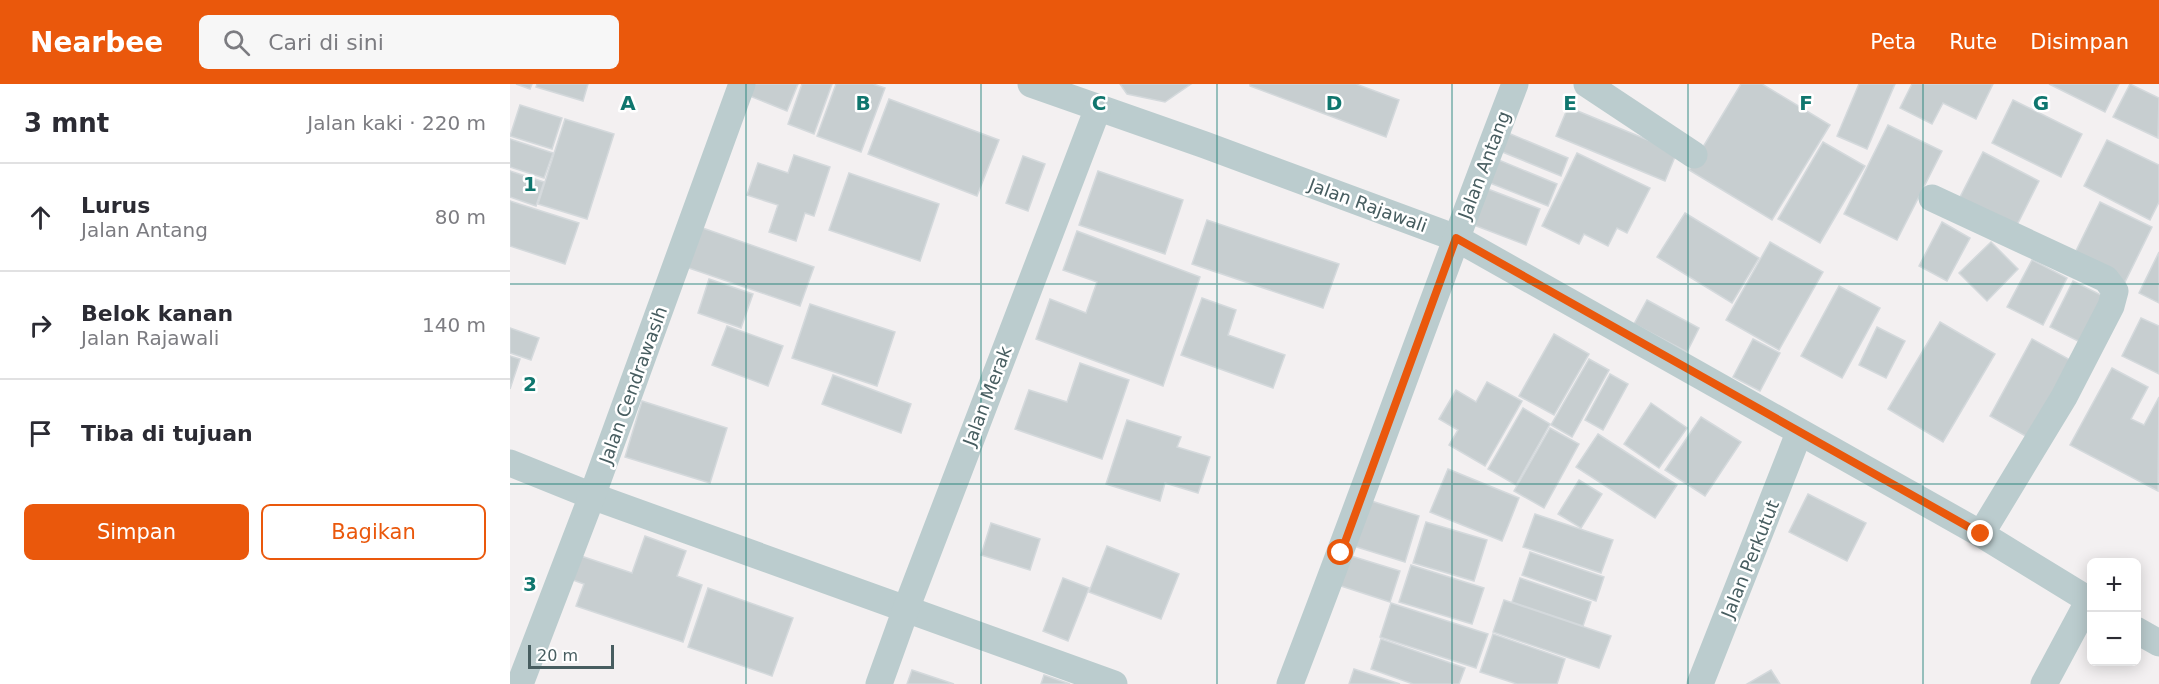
<!DOCTYPE html>
<html lang="id">
<meta charset="utf-8">
<style>
:root{--surface:#fff;--page:#f7f7f7;--text:#2b2b33;--muted:#7c7c81;--line:#e1e1e2;--accent:#ea580c}
body{margin:0;font-family:"DejaVu Sans",sans-serif;background:var(--page);color:var(--text)}
.controls{position:absolute;right:18px;bottom:18px;display:grid;overflow:hidden;border-radius:9px;box-shadow:0 3px 15px #0003}
.controls button{width:54px;height:54px;display:grid;place-items:center;padding:0;border:0;border-bottom:2px solid var(--line);background:var(--surface);color:var(--text);font:30px sans-serif}
.scale{position:absolute;left:18px;bottom:15px;width:86px;box-sizing:border-box;padding-left:6px;border:3px solid #475d60;border-top:0;font-size:16px;line-height:21px;white-space:nowrap;color:#475d60;-webkit-text-stroke:4px #fff;paint-order:stroke}
.stop{position:absolute;width:18px;height:18px;margin:-14px;border:4px solid #ea580c;border-radius:50%;background:#fff}
.stop.end{background:#ea580c;border-color:#fff;box-shadow:0 2px 6px #0008}
.list{margin:0;padding:0;list-style:none}
h2{display:flex;justify-content:space-between;align-items:center;height:78px;margin:0;padding:0 24px;font-size:26px}
h2 small{font-size:20px;font-weight:400;color:var(--muted)}
.list li{display:grid;grid-template-columns:39px 1fr auto;gap:18px;align-items:center;box-sizing:border-box;height:108px;padding:0 24px;border-top:2px solid var(--line)}
.list b{display:block;font-size:22px;white-space:nowrap}
.list p{margin:0;font-size:20px;white-space:nowrap;color:var(--muted)}
.list em{font-size:20px;font-style:normal;color:var(--muted)}
.actions{display:flex;gap:12px;padding:18px 24px}
.actions a{flex:1;padding:14px 0;border:2px solid var(--accent);border-radius:9px;text-align:center;font-size:21px;color:var(--accent)}
.actions .main{background:var(--accent);color:#fff}
.icon{flex:none;width:33px;height:33px;fill:none;stroke:currentColor;stroke-width:2;stroke-linecap:round;stroke-linejoin:round}
.map{position:relative;flex:none;width:1649px;height:600px;overflow:hidden}
header{display:flex;align-items:center;gap:36px;box-sizing:border-box;height:84px;padding:0 30px;background:var(--accent);color:#fff}
header strong{font-size:28px}
nav{display:flex;gap:33px;margin-inline-start:auto;font-size:21px}
.search{width:420px;height:54px;background:var(--page);display:flex;align-items:center;gap:15px;box-sizing:border-box;padding:0 21px;border-radius:9px;color:var(--muted);font-size:22px}
main{display:flex}
aside{flex:1;background:var(--surface)}
.map>svg:first-child{display:block}
</style>
<header>
<strong>Nearbee</strong>
<div class="search"><svg class="icon" aria-label="search" viewBox="0 0 24 24"><circle cx="10" cy="10" r="6"/><path d="M15 15l6 6"/></svg>Cari di sini</div>
<nav><a>Peta</a><a>Rute</a><a>Disimpan</a></nav>
</header>
<main>
<aside>
<h2>3 mnt<small>Jalan kaki · 220 m</small></h2>
<ul class="list">
<li><svg class="icon" aria-label="ahead" viewBox="0 0 24 24"><path d="M12 20V5M6 11l6-6 6 6"/></svg><div><b>Lurus</b><p>Jalan Antang</p></div><em>80 m</em></li>
<li><svg class="icon" aria-label="right" viewBox="0 0 24 24"><path d="M7 20v-9h11M14 6l5 5-5 5"/></svg><div><b>Belok kanan</b><p>Jalan Rajawali</p></div><em>140 m</em></li>
<li><svg class="icon" aria-label="arrive" viewBox="0 0 24 24"><path d="M6 21V4h12l-3 4 3 4H6"/></svg><div><b>Tiba di tujuan</b></div></li>
</ul>
<div class="actions"><a class="main">Simpan</a><a>Bagikan</a></div>
</aside>
<div class="map">
<svg width="1649" height="600" viewBox="0 0 1649 600">
<rect width="100%" height="100%" fill="#f3f0f1"/>
<g fill="#c7ced0" stroke="#d4d9dc" stroke-width="1.5">
<polygon points="6,0 22,0 20,5"/>
<polygon points="27,0 78,0 73,17 26,3"/>
<polygon points="233,0 288,0 277,27 230,8"/>
<polygon points="292,0 322,0 304,50 278,40"/>
<polygon points="326,0 363,0 375,4 351,68 307,52"/>
<polygon points="610,0 681,0 655,18 617,10"/>
<polygon points="740,0 846,0 889,16 876,53 740,2"/>
<polygon points="1231,0 1252,0 1320,41 1262,136 1179,86"/>
<polygon points="1349,0 1385,0 1357,65 1327,52"/>
<polygon points="1402,0 1483,0 1466,35 1433,19 1422,40 1390,24"/>
<polygon points="1539,0 1609,0 1595,28"/>
<polygon points="1620,0 1649,14 1648,54 1603,33"/>
<polygon points="379,15 489,56 467,112 358,70"/>
<polygon points="1503,16 1572,50 1551,93 1482,59"/>
<polygon points="10,21 52,34 42,65 0,52"/>
<polygon points="1058,23 1167,68 1155,97 1046,52"/>
<polygon points="55,35 104,50 77,135 28,120"/>
<polygon points="1378,41 1432,67 1387,156 1334,130"/>
<polygon points="998,49 1058,74 1051,92 990,67"/>
<polygon points="0,55 43,69 34,94 0,83"/>
<polygon points="1597,56 1649,81 1649,118 1640,136 1574,102"/>
<polygon points="1313,58 1355,82 1310,159 1268,135"/>
<polygon points="1473,68 1529,97 1503,149 1446,121"/>
<polygon points="1067,69 1140,104 1117,149 1107,144 1098,162 1074,150 1069,160 1032,142"/>
<polygon points="284,71 320,83 304,132 295,129 286,157 259,148 268,121 237,111 248,79 278,89"/>
<polygon points="513,72 535,80 518,127 496,119"/>
<polygon points="979,72 1047,100 1038,122 970,95"/>
<polygon points="0,87 34,98 26,122 0,113"/>
<polygon points="588,87 673,116 655,170 569,141"/>
<polygon points="339,89 429,120 410,177 319,146"/>
<polygon points="970,102 1030,125 1016,161 956,138"/>
<polygon points="0,117 69,139 55,180 0,162"/>
<polygon points="1590,118 1642,143 1615,198 1563,173"/>
<polygon points="1175,129 1249,174 1222,219 1147,173"/>
<polygon points="697,136 829,180 813,224 682,180"/>
<polygon points="1432,138 1460,154 1437,197 1409,182"/>
<polygon points="187,142 304,183 290,222 173,182"/>
<polygon points="567,147 690,193 653,302 526,255 540,215 576,229 587,198 553,186"/>
<polygon points="1260,158 1313,188 1269,266 1216,236"/>
<polygon points="1481,158 1508,185 1477,217 1449,189"/>
<polygon points="1649,168 1649,219 1629,209"/>
<polygon points="1522,176 1557,194 1533,241 1497,223"/>
<polygon points="199,195 243,210 231,244 188,229"/>
<polygon points="1563,197 1601,216 1578,262 1540,243"/>
<polygon points="1329,202 1370,224 1332,294 1291,272"/>
<polygon points="692,214 726,226 718,251 775,271 763,304 671,271"/>
<polygon points="1137,216 1189,244 1177,268 1124,240"/>
<polygon points="300,220 385,248 367,302 282,274"/>
<polygon points="1631,234 1649,242 1649,290 1612,272"/>
<polygon points="1430,238 1485,270 1433,358 1378,325"/>
<polygon points="217,242 273,262 258,302 202,281"/>
<polygon points="1367,243 1395,257 1376,294 1349,281"/>
<polygon points="0,244 29,254 21,276 0,269"/>
<polygon points="1044,250 1079,270 1044,331 1009,312"/>
<polygon points="1243,255 1270,269 1250,307 1223,293"/>
<polygon points="1522,255 1562,277 1519,354 1480,332"/>
<polygon points="0,272 10,275 0,305"/>
<polygon points="1079,275 1099,286 1062,353 1041,341"/>
<polygon points="570,279 619,296 592,375 505,345 519,306 557,318"/>
<polygon points="1602,284 1638,303 1621,335 1634,341 1649,313 1648,407 1560,361"/>
<polygon points="1100,290 1118,300 1093,346 1075,336"/>
<polygon points="323,291 401,320 391,349 312,320"/>
<polygon points="977,298 1012,317 975,382 939,361 948,346 929,335 946,306 966,318"/>
<polygon points="132,317 217,344 200,399 115,373"/>
<polygon points="1141,319 1177,344 1149,384 1114,360"/>
<polygon points="1013,324 1040,340 1006,401 978,385"/>
<polygon points="1191,333 1231,358 1195,412 1155,386"/>
<polygon points="617,336 671,353 667,363 700,373 688,409 655,399 650,417 596,400"/>
<polygon points="1040,344 1069,360 1034,424 1004,407"/>
<polygon points="1088,350 1167,401 1145,434 1066,383"/>
<polygon points="938,385 1009,414 992,457 920,428"/>
<polygon points="1069,396 1092,410 1071,444 1048,430"/>
<polygon points="1298,410 1356,439 1337,477 1279,448"/>
<polygon points="852,414 909,432 895,478 837,460"/>
<polygon points="1025,430 1103,456 1091,489 1013,463"/>
<polygon points="916,438 977,456 964,497 903,479"/>
<polygon points="481,439 530,455 520,486 471,471"/>
<polygon points="135,452 176,467 167,492 192,501 173,558 66,522 74,500 63,496 71,472 122,489"/>
<polygon points="597,462 669,490 651,535 579,508"/>
<polygon points="1020,468 1094,493 1086,517 1012,491"/>
<polygon points="838,471 890,487 880,518 828,501"/>
<polygon points="901,481 974,504 962,540 889,518"/>
<polygon points="553,494 579,504 558,557 533,547"/>
<polygon points="1010,494 1081,518 1073,542 1002,518"/>
<polygon points="198,504 283,534 262,592 178,563"/>
<polygon points="994,516 1101,552 1089,584 983,548"/>
<polygon points="881,519 978,550 966,584 870,553"/>
<polygon points="983,550 1055,575 1047,600 1007,600 970,588"/>
<polygon points="871,555 955,584 949,600 903,600 861,585"/>
<polygon points="844,585 890,600 839,600"/>
<polygon points="402,586 444,600 397,600"/>
<polygon points="1261,586 1270,600 1237,600"/>
<polygon points="534,591 560,600 531,600"/>
</g>
<g fill="none" stroke-linecap="round" stroke-linejoin="round">
<g stroke="#bbccce" stroke-width="27">
<polyline points="521,0 695,61 946,154 1471,450 1582,518"/>
<polyline points="1077,0 1184,71"/>
<polyline points="1422,114 1596,195 1605,207 1601,222 1554,313 1471,450"/>
<polyline points="0,379 82,412 604,600"/>
<polyline points="1626,546 1649,559"/>
<polyline points="10,600 82,412 232,0"/>
<polyline points="369,600 396,525 588,24"/>
<path d="M780,600C857,401 928,199 1005,0"/>
<polyline points="1190,600 1289,349"/>
<polyline points="1534,600 1579,516"/>
</g>
</g>
<g fill="none" stroke-linecap="round" stroke-linejoin="round">
<polyline stroke="#ea580c" stroke-width="8" points="831,469 946,154 1471,450"/>
</g>
<path fill="none" stroke="#0f766e" stroke-width="1.5" stroke-opacity="0.55" d="M236,0V600M471,0V600M707,0V600M942,0V600M1178,0V600M1413,0V600M0,200H1649M0,400H1649"/>
<g text-anchor="middle" dominant-baseline="central" stroke-width="5" stroke-linejoin="round" paint-order="stroke">
<g font-size="18" fill="#475d60" stroke="#fff">
<text transform="translate(974 81) rotate(-69)">Jalan Antang</text>
<text transform="translate(858 121) rotate(20)">Jalan Rajawali</text>
<text transform="translate(123 301) rotate(-70)">Jalan Cendrawasih</text>
<text transform="translate(477 312) rotate(-69)">Jalan Merak</text>
<text transform="translate(1240 475) rotate(-68)">Jalan Perkutut</text>
</g>
</g>
<g font-size="20" text-anchor="middle" font-weight="bold" fill="#0f766e" stroke="#fff" stroke-width="5" stroke-linejoin="round" paint-order="stroke">
<text x="118" y="26">A</text>
<text x="353" y="26">B</text>
<text x="589" y="26">C</text>
<text x="824" y="26">D</text>
<text x="1060" y="26">E</text>
<text x="1296" y="26">F</text>
<text x="1531" y="26">G</text>
<text x="20" y="107">1</text>
<text x="20" y="307">2</text>
<text x="20" y="507">3</text>
</g>
</svg>
<div class="controls">
<button>+</button>
<button>−</button>
</div>
<div class="scale">20 m</div>
<div class="stop" style="left:831px;top:469px"></div>
<div class="stop end" style="left:1471px;top:450px"></div>
</div>
</main>
